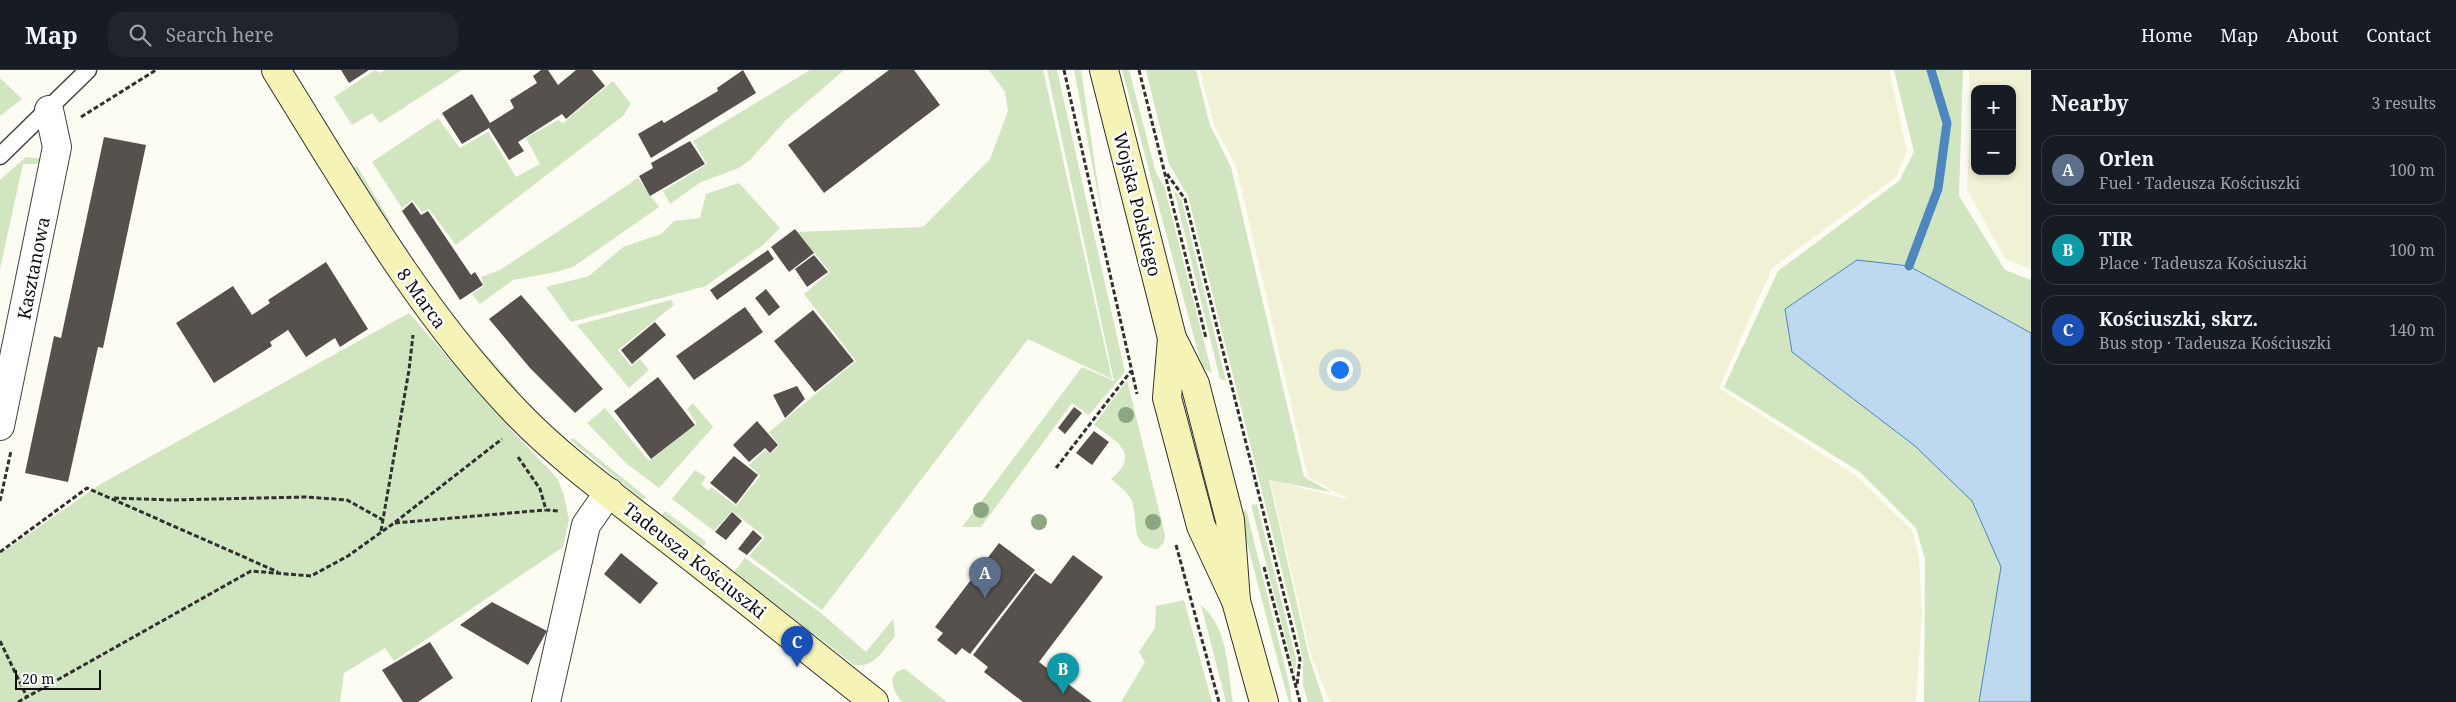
<!DOCTYPE html>
<meta charset="utf-8">
<style>
:root{--surface:#171b24;--page:#20242c;--text:#f1f3f6;--muted:#9ea1a6;--line:#363941;--accent:#2563eb}
body{margin:0;font-family:"Noto Serif",serif;background:var(--page);color:var(--text)}
.controls{position:absolute;right:15px;top:15px;display:grid;overflow:hidden;border-radius:10px;box-shadow:0 2px 8px #0003}
.controls button{width:45px;height:45px;display:grid;place-items:center;padding:0;border:0;border-bottom:1px solid var(--line);background:var(--surface);color:var(--text);font:25px sans-serif}
.scale{position:absolute;left:15px;bottom:12px;width:86px;box-sizing:border-box;padding-left:5px;border:2px solid #0f0f0f;border-top:0;font-size:14px;line-height:18px;white-space:nowrap;color:#0f0f0f;-webkit-text-stroke:4px #fff;paint-order:stroke}
.you{position:absolute;left:1339px;top:299px;width:18px;height:18px;margin:-12px;border:4px solid #fff;border-radius:50%;background:#1a73e8;box-shadow:0 0 0 8px #1a73e833}
.badge{display:grid;place-items:center;width:32px;height:32px;border-radius:50%;background:var(--accent);color:#fff;font-size:16px;font-weight:700}
.pin{position:absolute;translate:-50% -41px;filter:drop-shadow(0 1px 2px #0008)}
.pin::after{content:'';position:absolute;top:26px;width:18px;height:15px;background:inherit;clip-path:polygon(0 0,100% 0,50% 100%)}
.list{margin:0;padding:0;list-style:none}
h2{display:flex;justify-content:space-between;align-items:center;height:65px;margin:0;padding:0 20px;font-size:21px}
h2 small{font-size:16px;font-weight:400;color:var(--muted)}
.list li{display:grid;grid-template-columns:32px 1fr auto;gap:15px;align-items:center;box-sizing:border-box;height:70px;margin:0 10px 10px;padding:0 10px;border:1px solid var(--line);border-radius:15px}
.list b{display:block;font-size:19px;white-space:nowrap}
.list p{margin:0;font-size:16px;white-space:nowrap;color:var(--muted)}
.list em{font-size:16px;font-style:normal;color:var(--muted)}
.icon{flex:none;width:28px;height:28px;fill:none;stroke:currentColor;stroke-width:2;stroke-linecap:round;stroke-linejoin:round}
.map{position:relative;flex:none;width:2031px;height:632px;overflow:hidden}
header{display:flex;align-items:center;gap:30px;box-sizing:border-box;height:70px;padding:0 25px;background:var(--surface);border-bottom:1px solid var(--line)}
header strong{font-size:24px}
nav{display:flex;gap:28px;margin-inline-start:auto;font-size:18px}
.search{width:350px;height:45px;background:var(--page);display:flex;align-items:center;gap:12px;box-sizing:border-box;padding:0 18px;border-radius:15px;color:var(--muted);font-size:19px}
main{display:flex}
aside{flex:1;background:var(--surface)}
.map>svg:first-child{display:block}
</style>
<header>
<strong>Map</strong>
<div class="search"><svg class="icon" aria-label="search" viewBox="0 0 24 24"><circle cx="10" cy="10" r="6"/><path d="M15 15l6 6"/></svg>Search here</div>
<nav><a>Home</a><a>Map</a><a>About</a><a>Contact</a></nav>
</header>
<main>
<div class="map">
<svg width="2031" height="632" viewBox="0 0 2031 632">
<rect width="100%" height="100%" fill="#fdfcf3"/>
<g fill="#f1f1d5" fill-rule="evenodd">
<polygon points="1200,0 1889,0 1907,81 1896,107 1772,198 1719,318 1855,405 1912,460 1919,487 1922,544 1916,632 1330,632 1311,586 1270,410 1350,430 1308,407 1236,96 1213,53"/>
<path d="M1969,0H2031V199L2005,189L1967,119L1970,58ZM1975,19H2012V101H1975Z"/>
</g>
<g fill="#d0e5c0">
<polygon points="375,0 380,3 385,0 462,0 380,53 372,43 352,55 334,27"/>
<polygon points="810,0 844,0 785,51 750,90 739,98 701,112 670,134 663,121 707,94 693,71"/>
<polygon points="989,0 1043,0 1112,309 1028,269 822,540 749,486 765,467 732,441 714,461 672,429 695,400 706,407 701,414 708,421 711,417 736,436 760,406 749,395 765,380 770,384 779,375 769,362 856,291 804,224 830,202 797,162 923,157 990,89 1008,41 1005,22"/>
<polygon points="1047,0 1057,0 1125,302 1089,345 1072,333 981,457 962,457 1082,297 1114,311"/>
<polygon points="1074,0 1081,0 1104,156"/>
<polygon points="1122,0 1129,0 1156,103 1164,116 1212,303 1202,297"/>
<polygon points="1146,0 1196,0 1210,55 1231,97 1304,407 1331,422 1269,410 1309,587 1324,632 1308,632 1303,615 1303,590 1297,561 1188,126 1169,94"/>
<polygon points="1894,0 1963,0 1959,126 2005,200 2031,210 2031,632 1924,632 1925,489 1916,458 1860,402 1724,317 1778,201 1899,111 1914,82"/>
<polygon points="0,8 22,29 0,46"/>
<polygon points="613,11 631,34 623,46 456,175 429,139 422,142 412,130 402,138 372,92 438,48 460,78 488,62 516,107 540,94 526,68 558,50 563,53"/>
<polygon points="26,87 46,89 36,94 23,94 0,199 0,110"/>
<polygon points="357,96 390,151 386,154 352,99"/>
<polygon points="638,108 659,137 573,197 556,202 513,210 480,234 472,224 484,216 481,207 500,200"/>
<polygon points="739,113 780,158 763,175 706,216 571,252 546,217 589,206 623,177 661,164 674,151 700,148 706,124"/>
<polygon points="1174,120 1182,131 1226,311 1220,309"/>
<polygon points="671,230 674,235 618,280 631,296 640,289 649,300 629,318 577,255"/>
<polygon points="409,243 516,365 557,408 564,425 569,450 563,477 394,591 385,578 344,603 340,632 0,632 0,484 99,415"/>
<polygon points="467,263 518,320 516,324 464,266"/>
<path d="M1127,310L1165,465L1164,472L1158,479C1127,477 1140,449 1131,429C1126,421 1118,415 1111,409C1142,384 1116,371 1094,355Z"/>
<polygon points="693,333 713,357 659,418 627,394 587,353 605,338 649,391 697,354 687,339"/>
<polygon points="573,368 646,427 643,430 570,370"/>
<polygon points="1257,434 1296,589 1295,605 1251,435"/>
<polygon points="1246,439 1288,609 1292,632 1289,632 1286,622 1240,446"/>
<polygon points="665,441 706,472 703,477 662,445"/>
<path d="M745,488L821,543L866,582L893,549L895,566C884,579 874,599 854,595L734,502Z"/>
<polygon points="1184,530 1212,632 1121,632 1145,592 1139,582 1155,558 1156,536"/>
<path d="M1201,535C1229,559 1227,599 1233,632H1226Z"/>
<path d="M905,599L947,632H902C893,622 885,602 905,599Z"/>
</g>
<polygon fill="#bdd8ef" stroke="#4d87bd" points="1857,190 1909,196 2031,263 2031,632 1979,632 2001,497 1972,431 1915,376 1792,282 1785,239"/>
<g fill="none" stroke-linecap="round" stroke-linejoin="round">
<polyline stroke="#4d87bd" stroke-width="9" points="1909,196 1938,119 1947,53 1931,0"/>
</g>
<g fill="#56514d">
<polygon points="341,0 369,0 349,13"/>
<polygon points="541,0 548,0 558,15 576,0 592,0 605,16 566,49 562,44 518,72 524,81 509,90 489,58 462,74 442,43 472,24 490,53 514,38 510,30 537,13 533,6"/>
<polygon points="743,0 756,23 651,88 638,64 662,50 664,53 718,21 717,18"/>
<polygon points="889,0 914,0 940,35 824,123 788,75"/>
<polygon points="104,67 146,75 103,278 98,277 68,412 25,403 54,266 61,268"/>
<polygon points="690,71 705,94 650,126 639,106 653,98 651,93"/>
<polygon points="412,132 421,145 428,141 471,205 475,202 483,215 460,230 402,141"/>
<polygon points="795,159 814,183 789,202 771,177"/>
<polygon points="768,180 774,189 717,230 710,220"/>
<polygon points="814,185 828,202 807,217 795,199"/>
<polygon points="326,192 368,259 340,277 335,268 306,287 288,260 270,272 272,276 214,313 176,253 233,216 252,245 270,233 268,230"/>
<polygon points="766,219 780,237 769,246 755,228"/>
<polygon points="521,225 603,319 575,343 530,298 489,249"/>
<polygon points="745,237 763,262 694,310 676,286"/>
<polygon points="813,240 854,291 815,322 774,271"/>
<polygon points="655,252 666,265 632,294 621,280"/>
<polygon points="658,307 695,355 651,389 614,341"/>
<polygon points="797,316 805,329 785,348 773,325"/>
<polygon points="1074,337 1082,343 1065,364 1058,358"/>
<polygon points="757,351 778,375 770,383 765,378 749,392 733,375"/>
<polygon points="1094,361 1109,372 1092,395 1076,383"/>
<polygon points="734,386 758,405 736,434 710,413"/>
<polygon points="732,442 742,451 726,470 715,462"/>
<polygon points="753,460 762,468 747,485 738,479"/>
<polygon points="999,473 1035,500 970,584 962,578 956,585 937,570 943,563 935,557"/>
<polygon points="621,483 658,513 640,534 604,504"/>
<polygon points="1073,485 1103,507 1039,592 1092,632 1023,632 984,602 988,597 973,585 1035,503 1051,514"/>
<polygon points="492,532 547,561 528,595 460,555"/>
<polygon points="430,572 453,608 418,632 403,632 382,600"/>
</g>
<g fill="none" stroke-linecap="round" stroke-linejoin="round">
<g stroke="#424242" stroke-width="19">
<polyline id="lane" points="0,86 88,0"/>
</g>
<g stroke="#424242" stroke-width="30">
<g id="street">
<polyline points="0,356 57,77 49,40"/>
<polyline points="546,632 586,455 609,422"/>
</g>
</g>
<g stroke="#313131" stroke-width="30">
<g id="secondary">
<path d="M276,0C350,119 419,241 517,343C560,388 613,426 663,465C734,520 804,576 874,632"/>
<polyline points="1104,0 1172,268 1195,314 1230,450 1236,531"/>
<polyline points="1172,268 1167,328 1201,456 1236,531 1264,632"/>
</g>
</g>
<g stroke="#313131" stroke-width="3" stroke-dasharray="5 2.5" stroke-linecap="butt">
<polyline points="1064,0 1137,324"/>
<polyline points="1139,0 1206,268"/>
<polyline points="81,47 156,0"/>
<polyline points="1167,104 1185,129 1300,589 1297,615"/>
<polyline points="518,387 540,419 546,440 558,441"/>
<polyline points="1056,398 1131,301"/>
<polyline points="114,428 172,430 306,427 347,430 383,450"/>
<polyline points="0,431 11,381"/>
<polyline points="395,453 545,440"/>
<polyline points="381,461 409,300 413,265"/>
<polyline points="1176,475 1219,632"/>
<polyline points="0,482 87,418 278,502"/>
<polyline points="1264,497 1300,632"/>
<polyline points="0,571 27,627"/>
<polyline points="18,632 251,501 311,506 348,486 394,453 502,369"/>
</g>
<use href="#lane" stroke="#fff" stroke-width="16"/>
<use href="#street" stroke="#fff" stroke-width="28"/>
<use href="#secondary" stroke="#f5f3b6" stroke-width="28"/>
</g>
<g fill="#8ba683">
<circle cx="1126" cy="345" r="8"/>
<circle cx="981" cy="440" r="8"/>
<circle cx="1039" cy="452" r="8"/>
<circle cx="1153" cy="452" r="8"/>
</g>
<g text-anchor="middle" dominant-baseline="central" stroke-width="5" stroke-linejoin="round" paint-order="stroke">
<g font-size="18" fill="#0f0f0f" stroke="#fff">
<text transform="translate(1138 134) rotate(76)">Wojska Polskiego</text>
<text transform="translate(33 198) rotate(-79)">Kasztanowa</text>
<text transform="translate(422 228) rotate(54)">8 Marca</text>
<text transform="translate(695 490) rotate(38)">Tadeusza Kościuszki</text>
</g>
</g>
</svg>
<div class="controls">
<button>+</button>
<button>−</button>
</div>
<div class="scale">20 m</div>
<div class="you"></div>
<div class="pin badge" style="left:985px;top:528px;background:#5c6f8a">A</div>
<div class="pin badge" style="left:1063px;top:624px;background:#0f9aa8">B</div>
<div class="pin badge" style="left:797px;top:597px;background:#1a4fb4">C</div>
</div>
<aside>
<h2>Nearby<small>3 results</small></h2>
<ul class="list">
<li><span class="badge" style="background:#5c6f8a">A</span><div><b>Orlen</b><p>Fuel · Tadeusza Kościuszki</p></div><em>100 m</em></li>
<li><span class="badge" style="background:#0f9aa8">B</span><div><b>TIR</b><p>Place · Tadeusza Kościuszki</p></div><em>100 m</em></li>
<li><span class="badge" style="background:#1a4fb4">C</span><div><b>Kościuszki, skrz.</b><p>Bus stop · Tadeusza Kościuszki</p></div><em>140 m</em></li>
</ul>
</aside>
</main>
